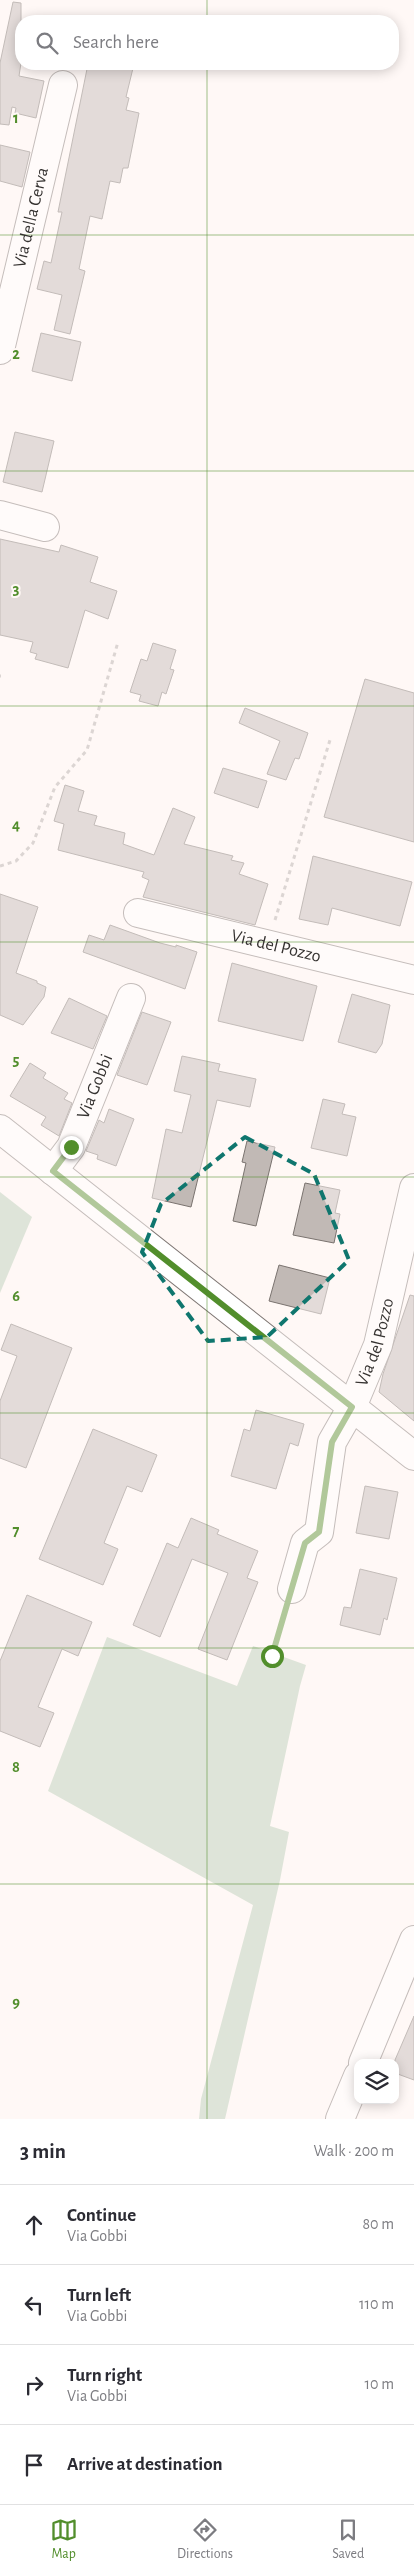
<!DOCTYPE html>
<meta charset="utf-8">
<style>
:root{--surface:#fff;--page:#f2f2f3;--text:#2b2b33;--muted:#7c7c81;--line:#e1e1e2;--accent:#528e2c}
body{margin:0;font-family:"Alegreya Sans",sans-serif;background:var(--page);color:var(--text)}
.controls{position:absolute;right:15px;bottom:15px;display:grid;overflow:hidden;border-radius:10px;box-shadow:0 2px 12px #0003}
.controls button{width:45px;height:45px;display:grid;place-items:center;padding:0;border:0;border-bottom:1px solid var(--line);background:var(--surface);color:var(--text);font:25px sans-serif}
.stop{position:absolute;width:15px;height:15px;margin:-11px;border:4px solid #528e2c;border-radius:50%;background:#fff}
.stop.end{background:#528e2c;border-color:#fff;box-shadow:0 1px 5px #0008}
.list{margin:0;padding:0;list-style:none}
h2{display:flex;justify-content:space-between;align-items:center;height:65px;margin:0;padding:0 20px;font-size:21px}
h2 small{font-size:16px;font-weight:400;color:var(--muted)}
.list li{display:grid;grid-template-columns:32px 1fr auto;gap:15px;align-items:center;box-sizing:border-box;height:80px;padding:0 20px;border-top:1px solid var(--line)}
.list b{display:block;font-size:19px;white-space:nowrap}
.list p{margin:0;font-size:16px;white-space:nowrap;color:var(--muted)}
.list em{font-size:16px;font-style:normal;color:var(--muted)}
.icon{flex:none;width:28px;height:28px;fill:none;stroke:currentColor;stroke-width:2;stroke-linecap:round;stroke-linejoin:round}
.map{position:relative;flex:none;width:414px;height:2119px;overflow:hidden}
.search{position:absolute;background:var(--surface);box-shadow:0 2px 12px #0003;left:15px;right:15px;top:15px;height:55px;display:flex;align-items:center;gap:12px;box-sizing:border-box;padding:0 18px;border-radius:20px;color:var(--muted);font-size:19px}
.sheet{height:385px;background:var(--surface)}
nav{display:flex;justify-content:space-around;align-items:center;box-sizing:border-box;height:70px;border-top:1px solid var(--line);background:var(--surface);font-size:14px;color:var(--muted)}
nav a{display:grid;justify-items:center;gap:2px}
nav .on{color:var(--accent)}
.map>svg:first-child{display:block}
</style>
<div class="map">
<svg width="414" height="2119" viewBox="0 0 414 2119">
<rect width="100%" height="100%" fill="#fff8f5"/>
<g fill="#b7cdb6">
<polygon points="0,1192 32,1217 0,1293"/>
<polygon points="107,1637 237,1686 253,1646 306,1665 300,1686 270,1826 289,1832 280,1880 225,2119 199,2119 201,2099 253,1905 48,1791"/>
</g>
<g fill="#c1b9b5" stroke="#7a736f">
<polygon points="13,2 21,3 21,63 19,76 44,81 36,118 15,113 16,108 12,107 9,125 0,124 0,63"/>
<polygon points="88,64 134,64 126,97 129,98 126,110 139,113 128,168 123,168 120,183 110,181 102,219 90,216 79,269 85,271 70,334 54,330 62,295 37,289 44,261 51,263 62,212 58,212"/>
<polygon points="0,145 30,152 22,187 0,181"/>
<polygon points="41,333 81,342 72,381 32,371"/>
<polygon points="15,432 54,441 42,492 3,482"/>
<polygon points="0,539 59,552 61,545 98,557 90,582 117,591 108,619 85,610 68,668 35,659 37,654 30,652 33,642 0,635"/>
<polygon points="153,643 176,650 170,669 174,670 166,694 162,692 158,706 139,701 141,695 130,692 141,659 147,661"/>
<polygon points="365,679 414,693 414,842 324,817"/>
<polygon points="245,708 308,733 299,759 295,758 286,780 267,774 280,741 239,723"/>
<polygon points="223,768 267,781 258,808 214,793"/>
<polygon points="65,785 84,791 78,811 97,816 94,825 125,833 123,844 154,855 173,808 195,817 184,844 233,856 231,860 244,863 239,874 268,884 255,925 143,897 149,880 142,877 144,872 58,850 64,824 54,821"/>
<polygon points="313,856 412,882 400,926 332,908 328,925 299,919"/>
<polygon points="0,894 38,907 16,973 37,981 37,983 46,987 44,997 23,1025 0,1015"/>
<polygon points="110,925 160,943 176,947 176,945 197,952 185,989 83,952 89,935 104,940"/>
<polygon points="232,963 317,986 303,1041 218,1021"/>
<polygon points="352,994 390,1005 382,1044 376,1053 338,1042"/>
<polygon points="69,998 107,1016 93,1049 51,1033"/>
<polygon points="142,1012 171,1022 147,1085 117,1075"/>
<polygon points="182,1056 220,1064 218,1071 256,1079 250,1107 217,1100 191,1207 152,1198 166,1129 182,1133 191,1095 174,1091"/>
<polygon points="30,1063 46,1073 43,1078 68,1093 64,1099 72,1103 59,1136 41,1125 46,1117 10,1096"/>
<polygon points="323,1099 345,1104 342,1114 356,1117 347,1156 311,1148"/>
<polygon points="109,1109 134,1119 116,1166 97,1159 98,1155 86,1151 99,1120 104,1123"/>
<polygon points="247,1141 275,1147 256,1226 233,1221 246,1163 242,1162"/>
<polygon points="305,1183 340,1190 335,1213 340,1214 334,1243 293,1235"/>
<polygon points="279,1265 330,1278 321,1314 269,1301"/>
<polygon points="410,1295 414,1296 414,1421 379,1392 383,1374"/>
<polygon points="11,1324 72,1348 26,1468 0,1458 0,1401 17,1356 1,1350"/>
<polygon points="256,1410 304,1424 298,1446 290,1443 276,1489 231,1476 244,1429 250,1431"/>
<polygon points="93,1429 157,1455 142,1492 127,1486 104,1543 118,1549 103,1585 39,1559"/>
<polygon points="365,1486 398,1492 389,1539 356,1533"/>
<polygon points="191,1518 219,1530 217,1534 258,1551 247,1578 258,1582 227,1660 198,1649 228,1573 192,1559 160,1637 133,1625 167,1543 178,1548"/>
<polygon points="360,1569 397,1578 387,1620 384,1618 380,1635 340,1625 344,1607 351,1608"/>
<polygon points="27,1595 92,1622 78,1656 62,1649 38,1707 54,1713 40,1747 0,1731 0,1661"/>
<polygon points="414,2016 414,2080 395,2073 395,2060"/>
</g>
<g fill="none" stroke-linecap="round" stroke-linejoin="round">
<g stroke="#7e7673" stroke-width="30">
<g id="minor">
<path id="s1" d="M0,350L63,85"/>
<polyline points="0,515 45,527"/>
<path id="s2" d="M138,913L414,980"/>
<polyline points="0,1129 414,1456"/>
<path id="s3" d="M53,1171L71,1147L131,998"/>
<path id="s4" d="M292,1589L305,1543L319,1532L332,1442L352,1407L378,1345L414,1188"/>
<polyline points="363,2063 414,1940"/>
<polyline points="340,2119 358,2076"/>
</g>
</g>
<g stroke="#b1aca9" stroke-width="3" stroke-dasharray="4 4" stroke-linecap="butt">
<polyline points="0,676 1,676"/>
<polyline points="0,866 16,861 33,843 55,787 87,750 118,642"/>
<polyline points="275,920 330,740"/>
<polyline points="272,1656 285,1611"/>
</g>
<use href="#minor" stroke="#fff" stroke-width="28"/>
</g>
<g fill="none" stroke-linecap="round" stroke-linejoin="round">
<polyline stroke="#528e2c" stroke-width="6" points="71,1147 53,1171 352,1407 332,1442 319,1532 305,1543 272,1656"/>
</g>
<path d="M0 0H414V2119H0ZM245,1137L314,1174L349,1260L267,1337L208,1341L142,1252L161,1204Z" fill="#fff8f5" fill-opacity=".55" fill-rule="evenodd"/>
<path fill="none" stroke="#0f766e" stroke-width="4" stroke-dasharray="10 6" stroke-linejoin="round" d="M245,1137L314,1174L349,1260L267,1337L208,1341L142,1252L161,1204Z"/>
<path fill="none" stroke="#528e2c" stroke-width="1" stroke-opacity="0.55" d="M207,0V21M207,64V2119M0,235H414M0,471H414M0,706H414M0,942H414M0,1177H414M0,1413H414M0,1648H414M0,1884H414"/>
<g text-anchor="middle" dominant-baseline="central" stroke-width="4" stroke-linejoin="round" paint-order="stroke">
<g font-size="18" fill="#363331" stroke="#fff8f5">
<text stroke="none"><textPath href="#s1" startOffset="136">Via della Cerva</textPath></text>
<text stroke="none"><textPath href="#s2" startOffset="142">Via del Pozzo</textPath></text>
<text stroke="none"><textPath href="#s3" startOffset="95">Via Gobbi</textPath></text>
<text stroke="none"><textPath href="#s4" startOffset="266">Via del Pozzo</textPath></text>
</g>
</g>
<g font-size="16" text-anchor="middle" font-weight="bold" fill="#528e2c" stroke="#fff8f5" stroke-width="4" stroke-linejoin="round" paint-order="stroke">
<text x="16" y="123">1</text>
<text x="16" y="359">2</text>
<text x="16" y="594">3</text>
<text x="16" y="830">4</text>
<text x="16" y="1065">5</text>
<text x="16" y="1301">6</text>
<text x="16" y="1536">7</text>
<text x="16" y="1772">8</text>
<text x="16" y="2007">9</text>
</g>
</svg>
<div class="controls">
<button><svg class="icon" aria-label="layers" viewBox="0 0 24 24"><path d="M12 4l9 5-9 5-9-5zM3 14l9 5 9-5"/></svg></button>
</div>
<div class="stop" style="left:272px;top:1656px"></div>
<div class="stop end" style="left:71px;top:1147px"></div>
<div class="search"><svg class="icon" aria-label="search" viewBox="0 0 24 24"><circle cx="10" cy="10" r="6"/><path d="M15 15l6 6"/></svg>Search here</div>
</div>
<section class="sheet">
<h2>3 min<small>Walk · 200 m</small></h2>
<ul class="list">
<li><svg class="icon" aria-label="ahead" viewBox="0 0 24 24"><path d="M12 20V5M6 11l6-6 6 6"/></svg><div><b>Continue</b><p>Via Gobbi</p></div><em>80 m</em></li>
<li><svg class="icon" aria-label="left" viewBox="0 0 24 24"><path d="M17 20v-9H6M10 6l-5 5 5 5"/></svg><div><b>Turn left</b><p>Via Gobbi</p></div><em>110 m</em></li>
<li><svg class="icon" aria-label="right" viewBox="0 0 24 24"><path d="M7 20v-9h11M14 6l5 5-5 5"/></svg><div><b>Turn right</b><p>Via Gobbi</p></div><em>10 m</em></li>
<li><svg class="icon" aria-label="arrive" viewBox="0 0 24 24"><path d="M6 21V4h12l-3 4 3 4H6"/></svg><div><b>Arrive at destination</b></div></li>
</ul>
</section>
<nav>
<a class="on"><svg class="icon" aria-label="map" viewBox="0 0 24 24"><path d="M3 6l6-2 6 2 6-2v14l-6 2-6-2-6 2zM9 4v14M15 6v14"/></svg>Map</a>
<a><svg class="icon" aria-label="directions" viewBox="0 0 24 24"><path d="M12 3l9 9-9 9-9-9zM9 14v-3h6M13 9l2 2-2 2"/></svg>Directions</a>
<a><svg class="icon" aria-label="saved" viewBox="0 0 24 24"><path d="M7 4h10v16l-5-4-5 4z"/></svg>Saved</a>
</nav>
